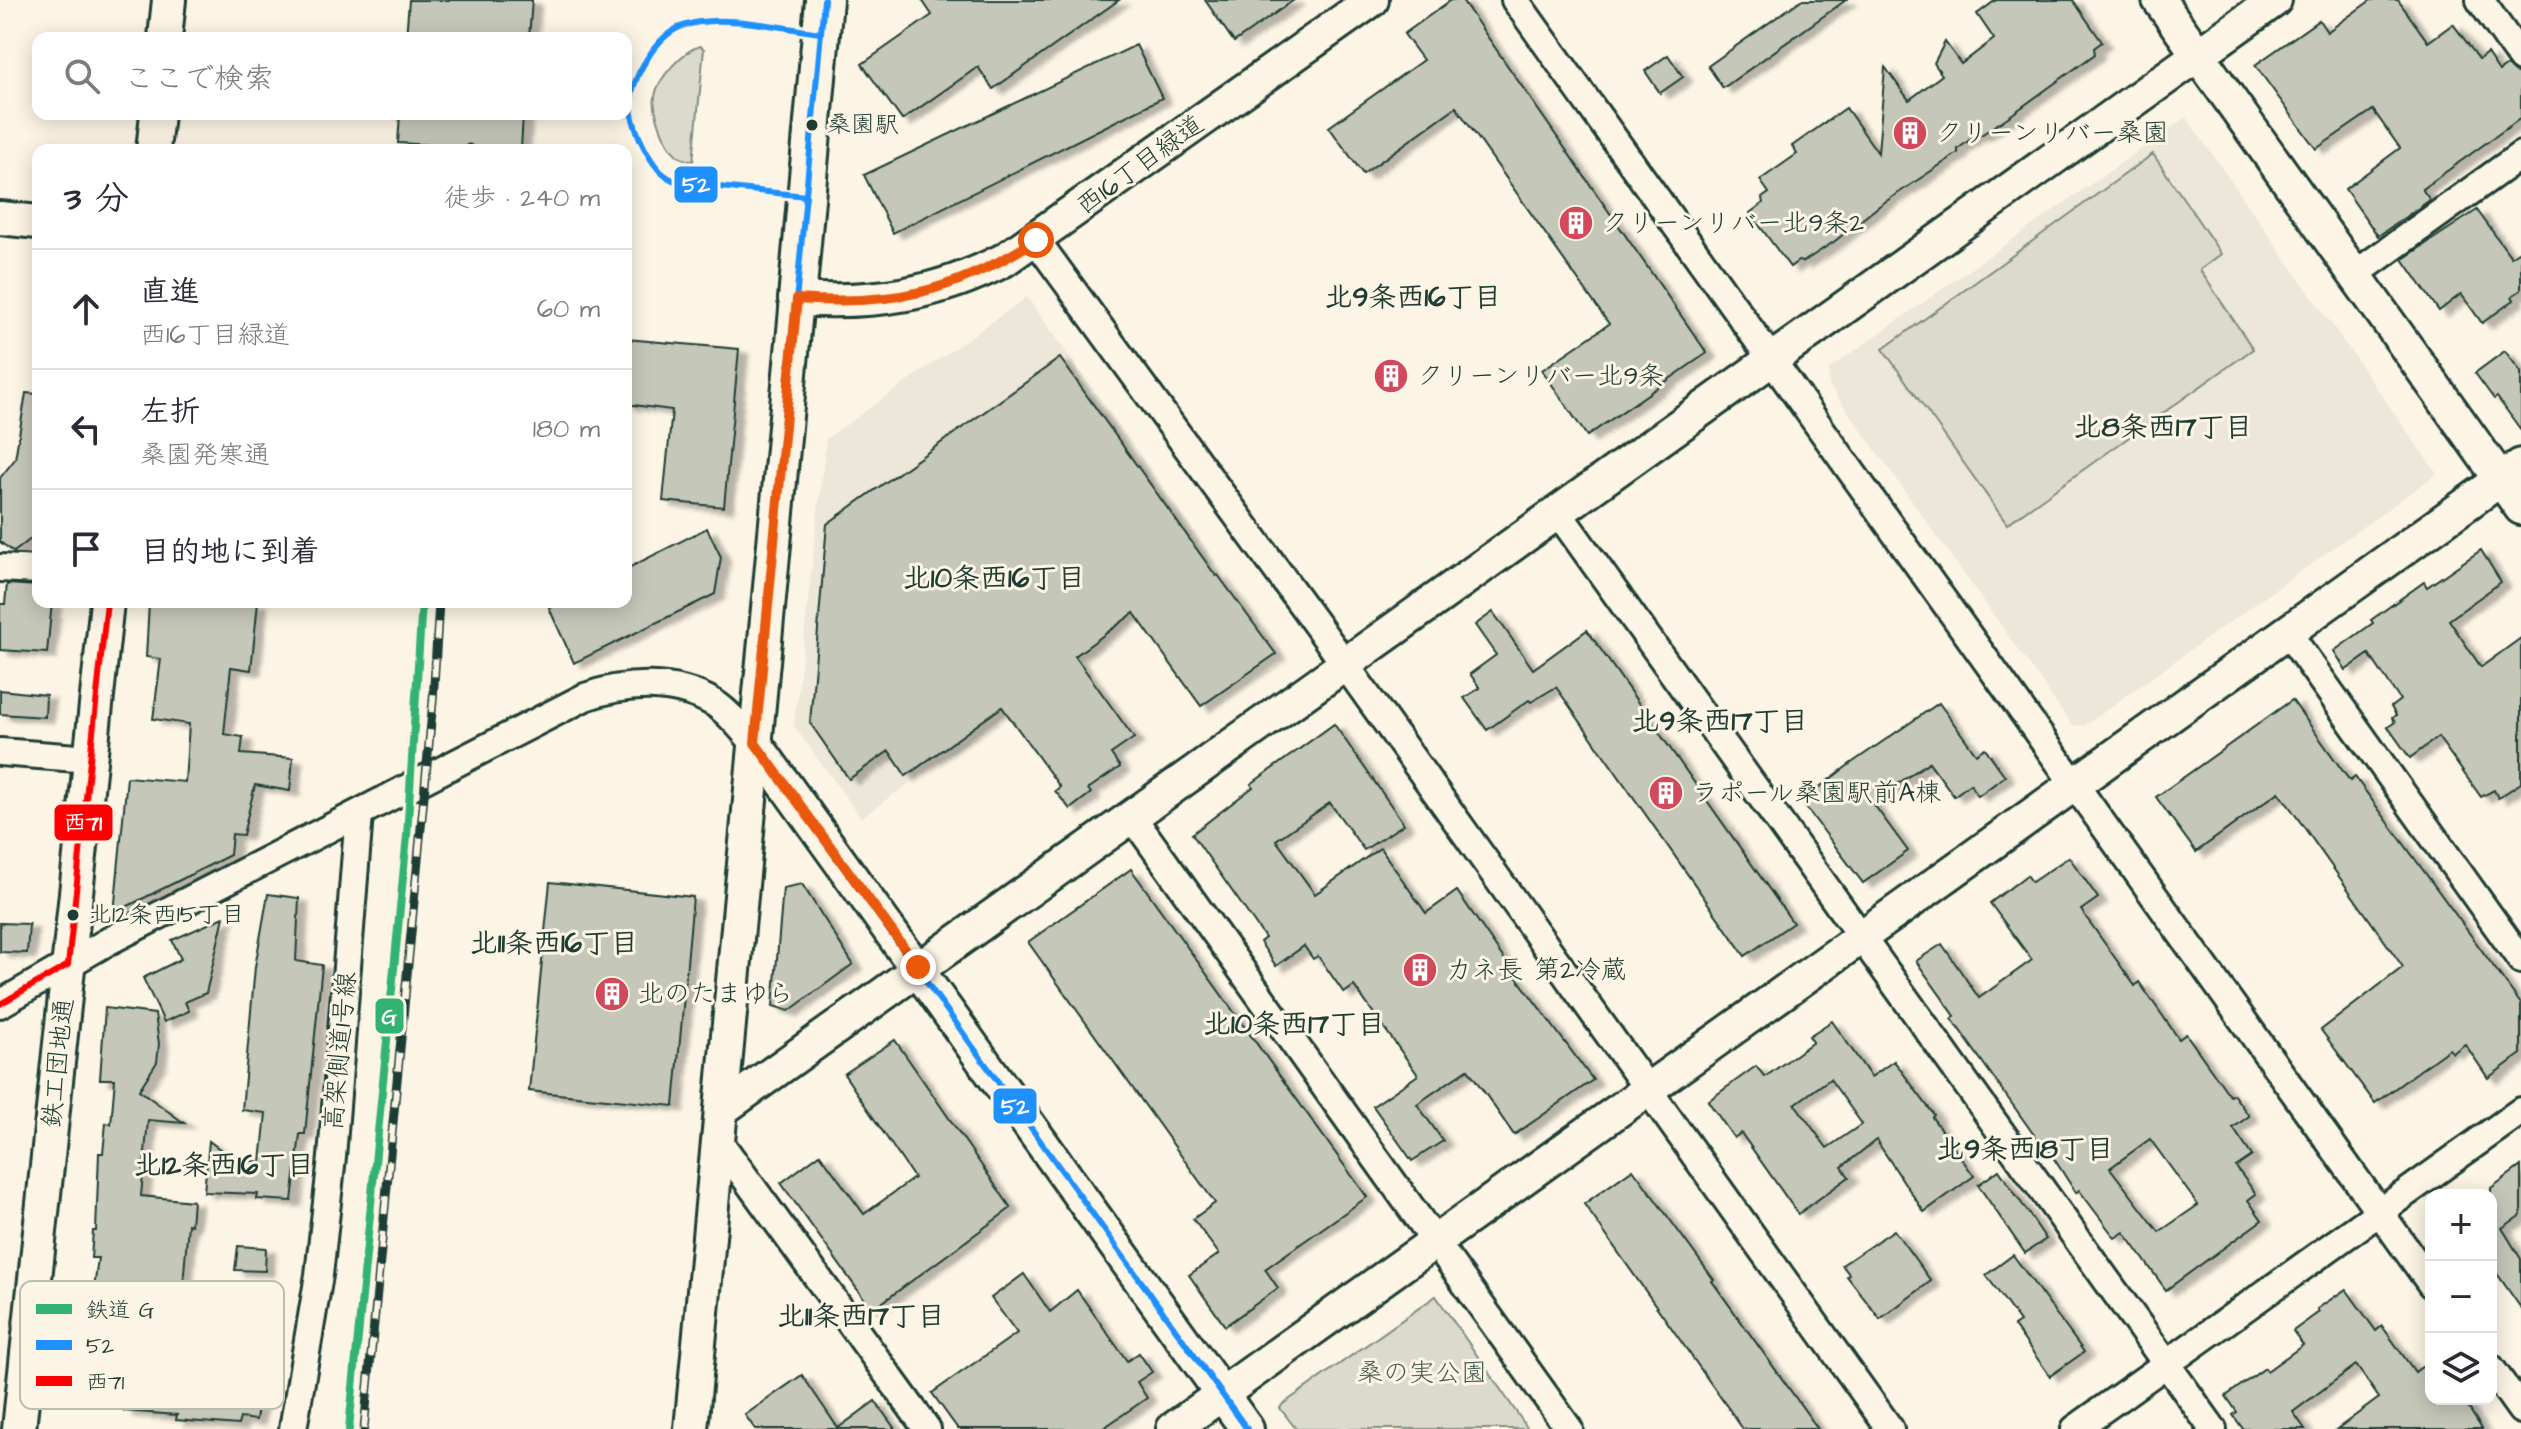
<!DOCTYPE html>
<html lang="ja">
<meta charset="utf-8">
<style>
:root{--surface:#fff;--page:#f7f7f7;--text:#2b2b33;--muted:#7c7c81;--line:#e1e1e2}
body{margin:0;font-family:"Architects Daughter","Klee One",sans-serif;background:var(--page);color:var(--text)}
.controls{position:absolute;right:24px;bottom:24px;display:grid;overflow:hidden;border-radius:16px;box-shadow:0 4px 20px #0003}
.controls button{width:72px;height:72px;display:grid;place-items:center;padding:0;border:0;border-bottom:2px solid var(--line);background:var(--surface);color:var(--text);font:40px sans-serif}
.stop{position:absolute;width:24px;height:24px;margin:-18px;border:6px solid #ea580c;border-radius:50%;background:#fff}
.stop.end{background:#ea580c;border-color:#fff;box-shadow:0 2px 8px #0008}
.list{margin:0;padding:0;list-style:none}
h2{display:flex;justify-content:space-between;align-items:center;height:104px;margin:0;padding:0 32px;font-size:34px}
h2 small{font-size:26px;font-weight:400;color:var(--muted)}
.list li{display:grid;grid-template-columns:52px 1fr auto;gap:24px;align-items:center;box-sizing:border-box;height:120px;padding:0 32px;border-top:2px solid var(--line)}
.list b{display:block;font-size:30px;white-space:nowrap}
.list p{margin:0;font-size:26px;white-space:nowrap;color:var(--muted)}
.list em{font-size:26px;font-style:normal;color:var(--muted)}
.icon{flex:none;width:44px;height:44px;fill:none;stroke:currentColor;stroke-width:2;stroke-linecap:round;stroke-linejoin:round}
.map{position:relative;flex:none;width:2521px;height:1429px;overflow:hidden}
.search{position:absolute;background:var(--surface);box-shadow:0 4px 20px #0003;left:32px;top:32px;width:600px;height:88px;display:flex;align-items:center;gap:20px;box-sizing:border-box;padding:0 28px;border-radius:16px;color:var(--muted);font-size:30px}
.panel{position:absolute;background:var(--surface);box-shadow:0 4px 20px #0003;left:32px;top:144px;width:600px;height:464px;border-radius:16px}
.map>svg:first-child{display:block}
</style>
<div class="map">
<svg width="2521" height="1429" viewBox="0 0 2521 1429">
<defs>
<filter id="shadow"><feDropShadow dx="9" dy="5" stdDeviation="2" flood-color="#0004"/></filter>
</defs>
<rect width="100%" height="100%" fill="#fcf5e5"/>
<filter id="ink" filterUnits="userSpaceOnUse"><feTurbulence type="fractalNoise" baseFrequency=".0125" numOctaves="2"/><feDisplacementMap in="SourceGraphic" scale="16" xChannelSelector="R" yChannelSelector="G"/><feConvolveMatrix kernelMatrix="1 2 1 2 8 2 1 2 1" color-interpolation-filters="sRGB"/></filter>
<g filter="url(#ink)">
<g fill="#ece7d8">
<polygon points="2186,117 2437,474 2084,726 2072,725 1829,385 1829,369"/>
<polygon points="1027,297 1216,562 861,818 794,726 826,439"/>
</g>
<g fill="#dcdacc" stroke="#7e8c80" stroke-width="2">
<path d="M700,46L704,49L693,162C687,160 680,159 676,154C665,145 652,110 655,96C658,78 683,51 700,46Z"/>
<polygon points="2153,154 2221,254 2200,270 2253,349 2007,524 1883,349"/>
<polygon points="1436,1296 1528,1429 1296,1429 1280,1408 1283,1404"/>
</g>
<g fill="#c5c7b9" stroke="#1f3d34" stroke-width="2" fill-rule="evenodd" filter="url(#shadow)">
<polygon points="409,0 532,0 529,38 406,38"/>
<polygon points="922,0 1119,0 993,89 978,67 902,120 862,64 932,15"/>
<polygon points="1205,0 1294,0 1234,42"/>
<polygon points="1451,0 1462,0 1707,353 1587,436 1542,370 1609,324 1456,107 1363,174 1329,127 1423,60 1404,34"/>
<polygon points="1801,0 1846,0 1723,88 1708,66"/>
<polygon points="1996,0 2073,0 2102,42 2094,48 2095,54 2011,115 1981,135 1977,134 1958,149 1958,153 1879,206 1835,241 1803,262 1798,261 1790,267 1750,213 1763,203 1762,198 1769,193 1760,180 1797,154 1792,146 1846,108 1878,153 1885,67 1909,100 1942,75 1934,63 1945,42 1961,64 1994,39 1977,14"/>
<polygon points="2371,0 2398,0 2428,42 2453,24 2479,59 2487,53 2499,71 2507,65 2514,72 2521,74 2521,118 2422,189 2430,200 2378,236 2345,189 2400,148 2373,110 2316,149 2255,65 2319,20 2327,32"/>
<polygon points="1136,45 1162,98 893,233 864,175"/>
<polygon points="1668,55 1683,77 1660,93 1645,71"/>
<polygon points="400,114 523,114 521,150 398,143"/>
<polygon points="2477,210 2511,257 2521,250 2521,290 2512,296 2514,300 2482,323 2461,294 2439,311 2403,259"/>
<polygon points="626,339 739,349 724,507 663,501 672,410 626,404"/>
<polygon points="2505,351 2521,372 2521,430 2497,397 2494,399 2475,373"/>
<polygon points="1060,358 1216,576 1218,575 1276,654 1201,706 1134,613 1075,656 1134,738 1111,754 1120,767 1088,789 1091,793 1070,809 1055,791 1060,787 1002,707 906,776 889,751 849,779 810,723 827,524"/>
<polygon points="26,393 38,394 38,530 32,538 14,552 0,542 0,478 15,459"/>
<polygon points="707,528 721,557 715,594 574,663 549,608 562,602 626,602 626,569"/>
<polygon points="2481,550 2501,582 2449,620 2481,667 2521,638 2521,783 2498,798 2494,790 2481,797 2438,737 2410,758 2388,727 2395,722 2392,718 2396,715 2391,707 2400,700 2369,654 2346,670 2334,651 2373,623 2371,620 2424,582 2427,587"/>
<polygon points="7,584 38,586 38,602 52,602 47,653 0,650 0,604 5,604"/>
<polygon points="149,602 258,602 251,670 231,667 224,734 243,737 241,754 293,758 290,791 255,785 243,835 232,834 230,855 114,913 127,777 185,782 189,724 153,719 161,659 146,657"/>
<polygon points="1493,612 1533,669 1587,630 1793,923 1745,956 1556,687 1531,702 1529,700 1487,730 1464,698 1480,688 1470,674 1496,655 1475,625"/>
<polygon points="0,690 46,695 45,717 0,714"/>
<polygon points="2292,700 2350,781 2355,777 2521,1004 2521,1054 2488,1078 2465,1044 2453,1053 2449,1049 2375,1103 2321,1030 2403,967 2279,792 2196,852 2156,797"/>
<polygon points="1939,703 1976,754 1985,748 2005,776 1978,796 1970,784 1954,796 1929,762 1872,802 1908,851 1863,883 1801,801 1850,764"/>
<polygon points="1334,724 1404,824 1364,850 1330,803 1276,840 1315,894 1380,848 1426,913 1457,891 1515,975 1593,1080 1514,1135 1468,1069 1417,1104 1443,1141 1412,1161 1373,1106 1418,1075 1354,986 1344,993 1318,956 1313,959 1304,946 1276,966 1260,942 1265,938 1192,834 1253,787 1251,784"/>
<path d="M2069,857L2098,898L2081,910L2135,986L2139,982L2179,1039L2186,1034L2230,1096L2233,1094L2249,1116L2233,1128L2252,1156L2236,1167L2256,1194L2248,1200L2262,1220L2166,1290L2124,1232L2115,1238L2079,1190L2076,1193L2042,1140L2039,1142L1952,1019L1955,1016L1916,961L1942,944L1979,998L2032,960L1990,903L2027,875L2032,882ZM2150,1139L2198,1205L2159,1232L2110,1168Z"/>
<polygon points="1131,869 1367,1197 1265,1269 1278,1288 1225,1326 1189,1275 1219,1254 1193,1219 1215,1203 1028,942"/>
<polygon points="550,882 693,897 674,1106 529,1091"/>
<polygon points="802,884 853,964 789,1011 773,1006 783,888"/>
<polygon points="268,894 299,898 296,961 322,965 305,1134 300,1134 292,1201 257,1199 258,1194 204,1192 209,1141 238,1163 238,1159 261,1162 266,1113 242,1110 255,967"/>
<polygon points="224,917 206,993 185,1002 189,1011 164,1022 143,978 181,959 172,940"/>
<polygon points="0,923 29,924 27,953 0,952"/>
<polygon points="105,1008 155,1014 159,1044 157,1062 139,1090 184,1123 148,1120 141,1196 193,1201 191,1225 188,1224 183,1286 225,1287 218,1356 244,1358 242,1366 264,1368 256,1420 240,1418 238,1425 176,1420 177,1415 124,1411 129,1390 134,1329 89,1328 98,1258 91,1258 93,1231 96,1231 99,1153 103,1153 106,1123 111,1124 115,1079 100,1079"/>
<path d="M1832,1021L1871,1077L1894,1061L1934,1115L1932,1117L1974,1176L1924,1212L1876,1140L1842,1167L1849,1177L1798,1214L1741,1133L1734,1138L1708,1101L1756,1066L1765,1077L1813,1042L1809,1036ZM1830,1079L1862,1124L1827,1148L1795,1104Z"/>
<polygon points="895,1040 1011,1208 872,1310 781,1183 820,1154 864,1214 914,1178 844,1074"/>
<polygon points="2521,1166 2521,1215 2502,1228 2521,1259 2521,1308 2491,1265 2491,1188"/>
<polygon points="1633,1169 1714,1280 1712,1281 1818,1429 1743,1429 1584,1204"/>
<polygon points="1999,1170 2046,1239 2025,1253 1978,1185"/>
<polygon points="1894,1230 1931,1281 1880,1319 1847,1276 1849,1274 1842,1265"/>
<polygon points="238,1246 266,1248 265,1271 235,1270"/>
<polygon points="2013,1255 2084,1352 2050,1376 2014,1326 2020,1322 1986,1275"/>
<polygon points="1024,1274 1050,1312 1077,1290 1127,1361 1139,1353 1152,1372 1137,1382 1147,1398 1102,1429 958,1429 932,1393 1017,1333 991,1298"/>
<polygon points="2346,1289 2376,1331 2382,1326 2415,1372 2431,1360 2431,1399 2463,1399 2482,1429 2337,1429 2379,1398 2356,1365 2293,1412 2305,1429 2243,1429 2233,1415 2237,1412 2226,1396 2265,1368 2267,1371 2303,1345 2293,1331 2319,1312 2317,1309"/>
<polygon points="802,1375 838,1428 875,1401 895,1429 755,1429 745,1415"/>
</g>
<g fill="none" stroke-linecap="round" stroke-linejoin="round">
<g stroke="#1f3d34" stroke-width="32">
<g id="minor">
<polyline points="1515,0 2431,1284"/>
<polyline points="2480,0 2521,58"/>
<polyline points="1036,240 1319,628 1890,1429"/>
<polyline points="2354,275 2521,155"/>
<polyline points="1557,511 2213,1429"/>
<polyline points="0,568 38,570"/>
<polyline points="2288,633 2521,960"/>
<polyline points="0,752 90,759"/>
<polyline points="1131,815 1569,1429"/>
<path d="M0,1004L107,942L585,697C627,682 674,680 714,703C729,712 742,730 755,743"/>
<polyline points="718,1140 927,1429"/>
<polyline points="2491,1368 2521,1410"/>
<polyline points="293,1429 319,1275 332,1157 359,814"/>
<polyline points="2075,1429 2521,1111"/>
</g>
</g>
<g stroke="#1f3d34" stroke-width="38">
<g id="tertiary">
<polyline points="2159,0 2521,508"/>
<polyline points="165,38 169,0"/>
<polyline points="153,150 157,114"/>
<polyline points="0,218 38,222"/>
<polyline points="755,743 1247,1429"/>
<polyline points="721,1110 2275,0"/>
<polyline points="19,1429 107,602"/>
<path d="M691,1429L797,299C873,304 936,295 1004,260L1372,0"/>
<polyline points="1173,1429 2521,465"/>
</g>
</g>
<g stroke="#1f3d34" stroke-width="42">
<polyline id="secondary" points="797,299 824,0"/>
</g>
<use href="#minor" stroke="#fcf5e5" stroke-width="26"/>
<use href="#tertiary" stroke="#fcf5e5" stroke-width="32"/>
<use href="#secondary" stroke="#fcf5e5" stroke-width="36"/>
<g stroke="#1f3d34" stroke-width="9">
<g id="rail">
<polyline points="469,150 469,148"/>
<polyline points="364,1429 433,701 439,602"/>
</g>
</g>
<use href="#rail" stroke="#fcf5e5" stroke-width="6" stroke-dasharray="18" stroke-linecap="butt"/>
<g stroke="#fcf5e5" stroke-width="12">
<g id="bus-1">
<polyline points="824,0 755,743 1247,1429"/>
<path d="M806,196L680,183C672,180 665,177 659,170C646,155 630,123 631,102C632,77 656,37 680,27C717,12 782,28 821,33"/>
</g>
</g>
<g stroke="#fcf5e5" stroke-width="12">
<polyline id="bus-2" points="0,1004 68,965 107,602"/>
</g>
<use href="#bus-1" stroke="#1e90ff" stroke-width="6"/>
<use href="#bus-2" stroke="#f00" stroke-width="6"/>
<g stroke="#fcf5e5" stroke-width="14">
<polyline id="rail-1" points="349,1429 407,836 422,602"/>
</g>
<use href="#rail-1" stroke="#32b372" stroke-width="8"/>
</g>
</g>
<g fill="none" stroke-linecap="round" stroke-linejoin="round" filter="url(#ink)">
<path stroke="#ea580c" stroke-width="10" d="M918,967L755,743L797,299C893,306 955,292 1036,240"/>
</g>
<defs>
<g id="building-disc" transform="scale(1.8)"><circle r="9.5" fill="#d1495b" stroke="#fcf5e5"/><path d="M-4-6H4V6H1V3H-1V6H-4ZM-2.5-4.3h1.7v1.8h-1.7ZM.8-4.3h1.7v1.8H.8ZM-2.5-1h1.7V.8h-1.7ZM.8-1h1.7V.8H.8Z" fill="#fff"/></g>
</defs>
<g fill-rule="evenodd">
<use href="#building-disc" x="1910" y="133"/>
<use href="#building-disc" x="1576" y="223"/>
<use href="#building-disc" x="1391" y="376"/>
<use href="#building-disc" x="1666" y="793"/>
<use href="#building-disc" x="1420" y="970"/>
<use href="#building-disc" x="612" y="994"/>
</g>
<g fill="#1f3d34" stroke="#fcf5e5" stroke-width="3">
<circle cx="812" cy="125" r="7"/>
<circle cx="73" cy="915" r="7"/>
</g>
<g text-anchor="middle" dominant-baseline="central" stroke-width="6" stroke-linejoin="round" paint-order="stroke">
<g font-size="24" fill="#1f3d34" stroke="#fcf5e5" text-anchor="start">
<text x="827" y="125">桑園駅</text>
<text x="88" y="915">北12条西15丁目</text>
</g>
<g font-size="26" fill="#1f3d34" stroke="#fcf5e5" text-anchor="start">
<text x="1936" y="133">クリーンリバー桑園</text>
<text x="1602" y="223">クリーンリバー北9条2</text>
<text x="1417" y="376">クリーンリバー北9条</text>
<text x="1692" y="793">ラポール桑園駅前A棟</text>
<text x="1446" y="970">カネ長 第2冷蔵</text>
<text x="638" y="994">北のたまゆら</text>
</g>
<g font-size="26" fill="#1f3d34" stroke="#fcf5e5">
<text transform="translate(1140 165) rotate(-36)">西16丁目緑道</text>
<text transform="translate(340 1051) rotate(-85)">高架側道1号線</text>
<text transform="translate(58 1063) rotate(-84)">鉄工団地通</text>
</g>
<g font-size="26" fill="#455c52" stroke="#fcf5e5">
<text x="1422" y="1373">桑の実公園</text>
</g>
<g font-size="28" font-weight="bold" fill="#1f3d34" stroke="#fcf5e5">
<text x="1413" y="297">北9条西16丁目</text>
<text x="2163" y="427">北8条西17丁目</text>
<text x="994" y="578">北10条西16丁目</text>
<text x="1720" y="721">北9条西17丁目</text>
<text x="554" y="943">北11条西16丁目</text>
<text x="1294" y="1024">北10条西17丁目</text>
<text x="2025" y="1149">北9条西18丁目</text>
<text x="224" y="1165">北12条西16丁目</text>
<text x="861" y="1316">北11条西17丁目</text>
</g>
</g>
<rect x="20" y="1281" width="264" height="128" rx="12" fill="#fcf5e5" stroke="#babeb0" stroke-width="2"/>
<rect x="36" y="1304" width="36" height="10" fill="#32b372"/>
<rect x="36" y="1340" width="36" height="10" fill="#1e90ff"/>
<rect x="36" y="1376" width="36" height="10" fill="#f00"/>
<g font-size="22" fill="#1f3d34">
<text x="86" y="1317">鉄道 G</text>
<text x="86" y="1353">52</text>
<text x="86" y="1389">西71</text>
</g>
<g stroke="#fcf5e5" stroke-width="3">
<rect x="673" y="165" width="46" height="39" rx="8" fill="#1e90ff"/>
<rect x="53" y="803" width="61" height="39" rx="8" fill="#f00"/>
<rect x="374" y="997" width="31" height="38" rx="8" fill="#32b372"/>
<rect x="992" y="1087" width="46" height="38" rx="8" fill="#1e90ff"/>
</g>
<g font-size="22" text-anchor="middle" font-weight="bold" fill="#fff">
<text x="696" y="192">52</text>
<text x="83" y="830">西71</text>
<text x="389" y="1024">G</text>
<text x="1015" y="1114">52</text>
</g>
</svg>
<div class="controls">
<button>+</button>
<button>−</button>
<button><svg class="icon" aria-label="layers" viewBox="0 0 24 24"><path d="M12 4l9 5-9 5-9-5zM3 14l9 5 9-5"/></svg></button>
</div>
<div class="stop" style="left:1036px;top:240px"></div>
<div class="stop end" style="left:918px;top:967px"></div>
<div class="search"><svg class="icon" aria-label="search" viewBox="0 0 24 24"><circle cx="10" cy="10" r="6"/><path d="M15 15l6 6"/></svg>ここで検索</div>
<section class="panel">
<h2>3 分<small>徒歩 · 240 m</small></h2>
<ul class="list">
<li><svg class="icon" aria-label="ahead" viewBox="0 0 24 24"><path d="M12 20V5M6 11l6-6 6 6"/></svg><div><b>直進</b><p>西16丁目緑道</p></div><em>60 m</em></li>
<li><svg class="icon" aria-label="left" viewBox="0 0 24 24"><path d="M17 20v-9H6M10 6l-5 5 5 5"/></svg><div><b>左折</b><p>桑園発寒通</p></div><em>180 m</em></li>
<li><svg class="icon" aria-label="arrive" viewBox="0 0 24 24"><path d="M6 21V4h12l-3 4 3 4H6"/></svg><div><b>目的地に到着</b></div></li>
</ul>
</section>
</div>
